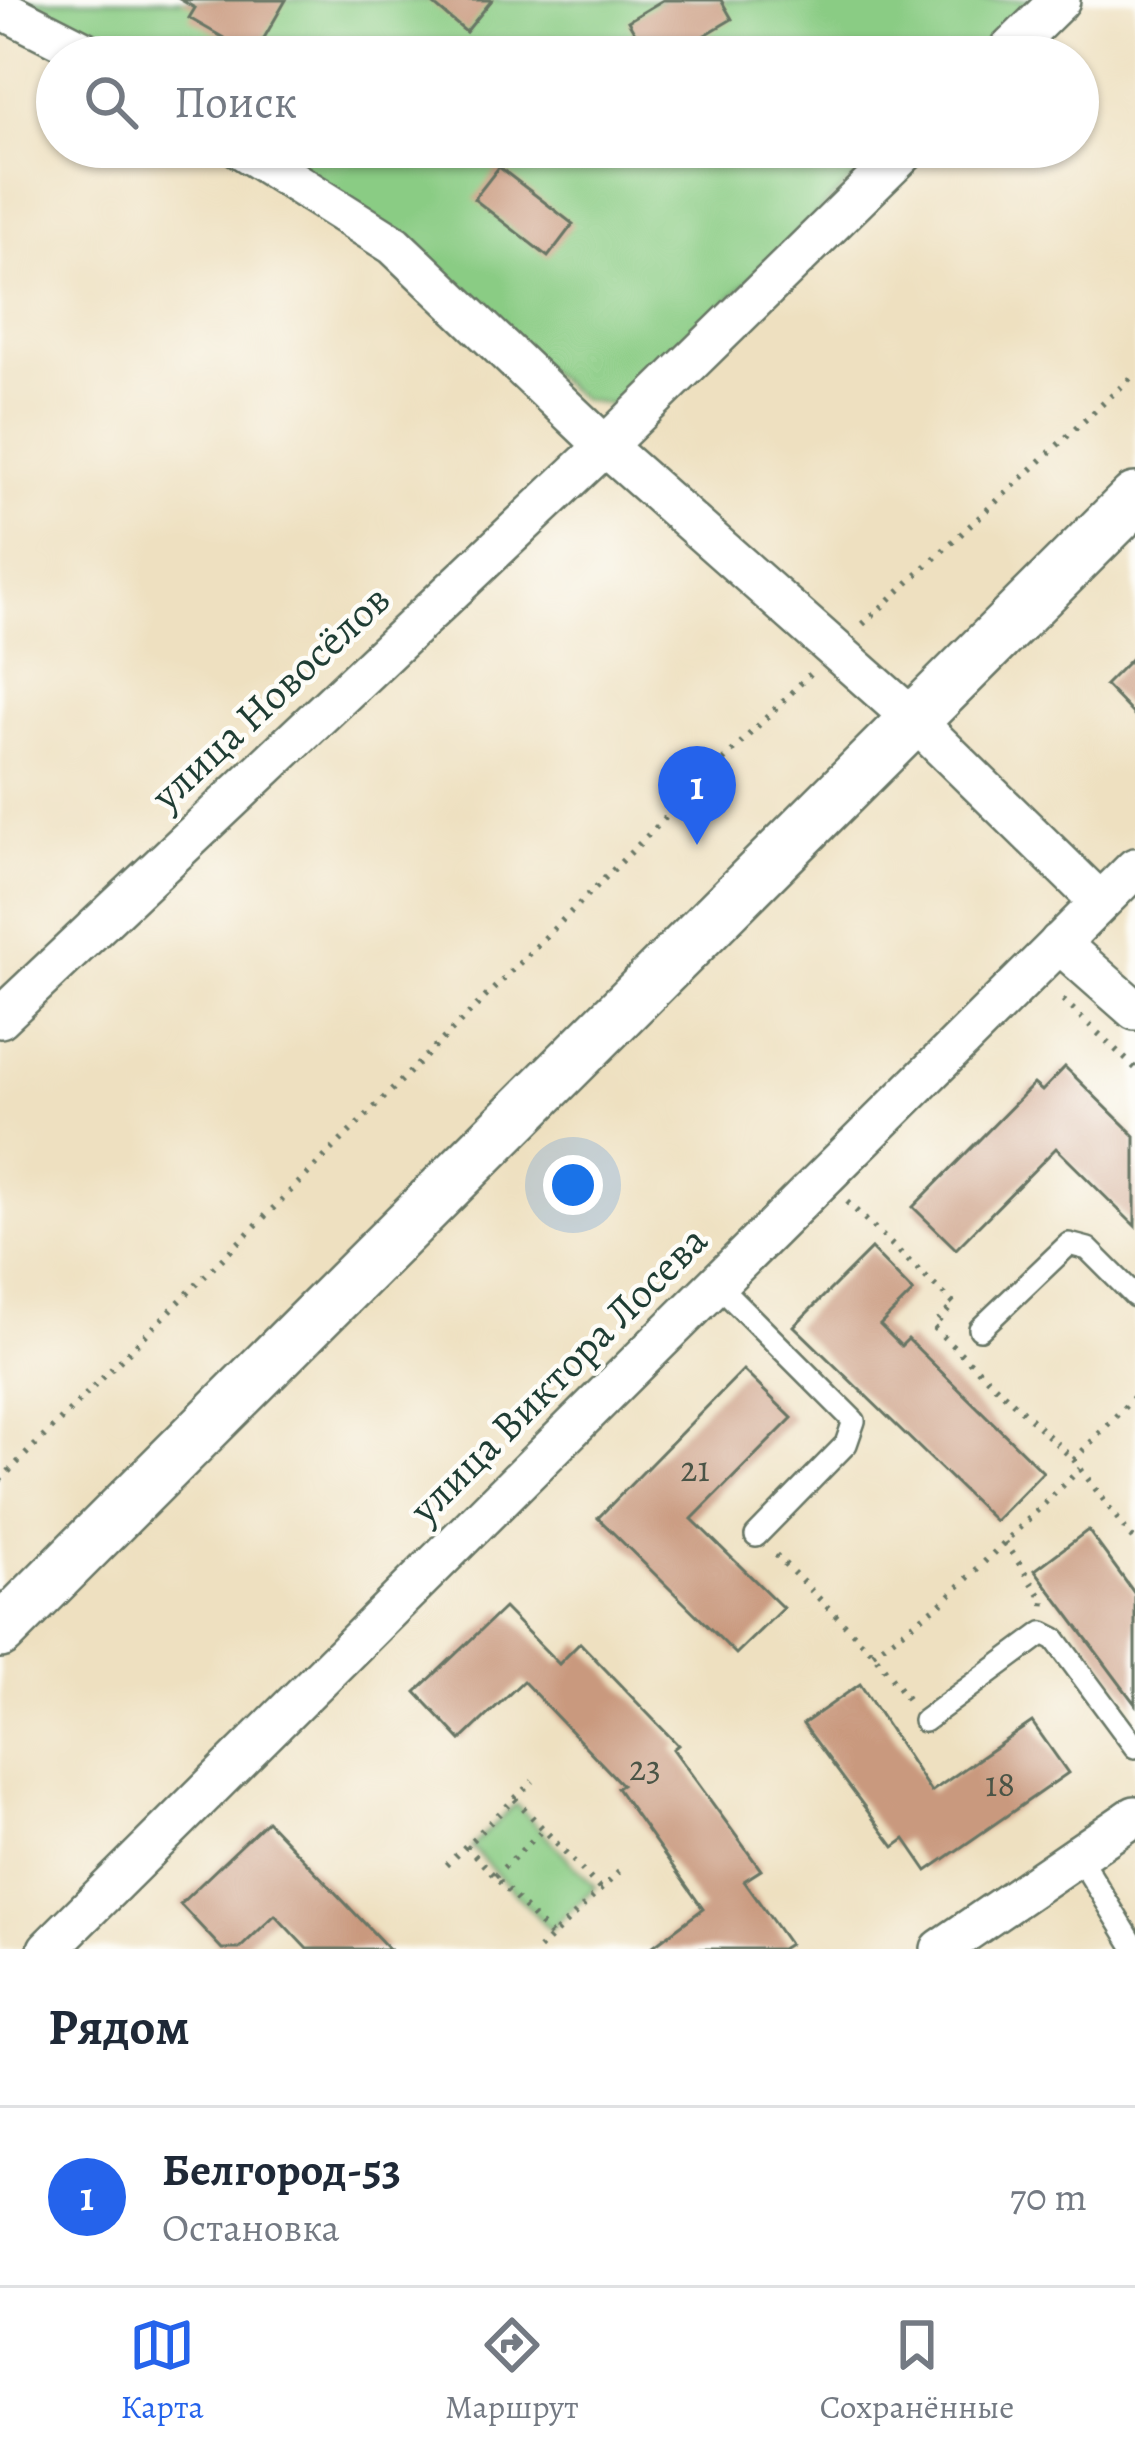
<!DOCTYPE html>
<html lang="ru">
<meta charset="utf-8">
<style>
:root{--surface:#fff;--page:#f6f6f7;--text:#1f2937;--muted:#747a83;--line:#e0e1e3;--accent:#2563eb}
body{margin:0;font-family:Alegreya,serif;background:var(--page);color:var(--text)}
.you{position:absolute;left:573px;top:1185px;width:42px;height:42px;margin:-30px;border:9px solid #fff;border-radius:50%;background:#1a73e8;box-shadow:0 0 0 18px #1a73e833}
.badge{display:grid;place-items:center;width:78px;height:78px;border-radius:50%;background:var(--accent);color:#fff;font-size:39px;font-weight:700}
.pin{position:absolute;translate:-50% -99px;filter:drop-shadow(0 3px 6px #0008)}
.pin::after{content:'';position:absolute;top:63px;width:42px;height:36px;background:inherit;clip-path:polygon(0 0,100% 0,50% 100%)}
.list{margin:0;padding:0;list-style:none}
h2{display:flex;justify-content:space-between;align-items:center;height:156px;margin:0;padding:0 48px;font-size:51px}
h2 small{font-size:39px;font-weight:400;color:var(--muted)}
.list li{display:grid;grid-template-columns:78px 1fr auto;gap:36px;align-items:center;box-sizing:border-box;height:180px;padding:0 48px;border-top:3px solid var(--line)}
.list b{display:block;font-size:45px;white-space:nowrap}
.list p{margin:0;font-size:39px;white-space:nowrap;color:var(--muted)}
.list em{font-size:39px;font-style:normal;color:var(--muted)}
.icon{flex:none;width:66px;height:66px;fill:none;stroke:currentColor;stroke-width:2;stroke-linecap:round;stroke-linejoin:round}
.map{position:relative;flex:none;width:1135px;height:1949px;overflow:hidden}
.search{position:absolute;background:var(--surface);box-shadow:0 3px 9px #0004;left:36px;right:36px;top:36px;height:132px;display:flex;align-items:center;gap:30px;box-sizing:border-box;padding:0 42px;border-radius:66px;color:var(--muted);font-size:45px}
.sheet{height:336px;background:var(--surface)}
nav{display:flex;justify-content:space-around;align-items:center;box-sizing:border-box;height:168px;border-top:3px solid var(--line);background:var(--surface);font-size:33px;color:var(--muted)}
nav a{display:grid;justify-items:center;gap:6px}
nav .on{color:var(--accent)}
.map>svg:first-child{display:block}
</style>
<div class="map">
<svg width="1135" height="1949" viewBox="0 0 1135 1949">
<rect width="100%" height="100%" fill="#fdfcf7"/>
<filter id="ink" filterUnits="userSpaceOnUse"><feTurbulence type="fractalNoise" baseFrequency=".00833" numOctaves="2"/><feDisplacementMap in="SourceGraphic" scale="24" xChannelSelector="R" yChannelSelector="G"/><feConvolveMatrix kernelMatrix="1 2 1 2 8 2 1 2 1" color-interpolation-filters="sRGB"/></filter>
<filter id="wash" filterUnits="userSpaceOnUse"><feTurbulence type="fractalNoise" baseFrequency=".004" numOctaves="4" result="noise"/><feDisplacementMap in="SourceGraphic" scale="48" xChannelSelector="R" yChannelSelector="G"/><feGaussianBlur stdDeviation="2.7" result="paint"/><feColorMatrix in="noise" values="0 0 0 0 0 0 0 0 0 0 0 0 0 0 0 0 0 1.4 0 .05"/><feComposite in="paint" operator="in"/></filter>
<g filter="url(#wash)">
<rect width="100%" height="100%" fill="#eee0c0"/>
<g fill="#8acc84" stroke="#54845c" stroke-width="3">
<polygon points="22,0 1035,0 977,57 128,57"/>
<polygon points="270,147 885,147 628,399 613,405 583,400"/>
<polygon points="516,1804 595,1887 550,1930 471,1847"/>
</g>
<g id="blocks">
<g fill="#c9997e">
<polygon points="181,0 286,0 253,57 230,57 218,50 224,38 189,18 195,8"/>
<polygon points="428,0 492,0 466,32"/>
<polygon points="663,0 721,0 732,19 668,57 649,57 628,21"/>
<polygon points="499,167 573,224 548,257 474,199"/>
<polygon points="1135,655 1135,716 1105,685"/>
<polygon points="1065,1067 1135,1136 1135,1226 1056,1148 956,1249 913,1207 1034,1084 1042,1091"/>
<polygon points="871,1249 913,1292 880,1325 901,1346 908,1339 1043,1472 995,1521 794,1326"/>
<polygon points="743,1370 792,1418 692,1519 783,1608 736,1654 598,1518"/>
<polygon points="1088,1530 1135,1594 1135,1704 1035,1570"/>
<polygon points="504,1608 559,1664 580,1643 678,1745 673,1749 761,1870 744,1881 789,1944 781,1949 649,1949 703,1909 617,1788 622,1785 523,1681 461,1740 416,1692"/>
<polygon points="860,1684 931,1792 1032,1722 1068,1773 927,1871 905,1839 894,1847 803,1724"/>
<polygon points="267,1821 389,1949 307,1949 275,1915 239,1949 222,1949 180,1904"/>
</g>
</g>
</g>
<g filter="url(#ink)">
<use href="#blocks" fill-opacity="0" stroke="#677665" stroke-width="3"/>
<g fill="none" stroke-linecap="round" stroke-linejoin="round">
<g stroke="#677665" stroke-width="26">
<g id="service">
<polyline points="717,1284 854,1421 846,1444 756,1536"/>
<polyline points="980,1329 1069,1244 1088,1249 1135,1296"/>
<polyline points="924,1721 1043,1633 1055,1639 1135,1747"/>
<polyline points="1078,1855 1135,1948"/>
</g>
</g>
<g stroke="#677665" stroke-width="44">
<g id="minor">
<polyline points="0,8 96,57"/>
<polyline points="1002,57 1060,0"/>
<polyline points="239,147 394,245 605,446 912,718 1100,902"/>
<polyline points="1059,943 1135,1010"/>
<polyline points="0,1018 605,446 910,147"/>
<polyline points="48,1949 1135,868"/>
<polyline points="941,1949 1135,1816"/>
</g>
</g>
<g stroke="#677665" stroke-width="56">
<polyline id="tertiary" points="0,1632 1135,499"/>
</g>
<g stroke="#677665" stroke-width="6" stroke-dasharray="3 9" stroke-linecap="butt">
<polyline points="863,624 1135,374"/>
<polyline points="1063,1000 1135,1068"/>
<polyline points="847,1202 954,1304 933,1327 1074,1460 1135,1542"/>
<polyline points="1074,1460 1135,1396"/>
<polyline points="0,1480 810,674"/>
<polyline points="1005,1542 1044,1601 1043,1611"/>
<polyline points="776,1555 873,1653 908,1700"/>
<polyline points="873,1653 943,1602 1080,1469"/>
<polyline points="515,1799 601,1890"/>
<polyline points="466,1846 552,1937"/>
<polyline points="446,1865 533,1781"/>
<polyline points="495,1876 544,1829"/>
<polyline points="539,1949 620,1871"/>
</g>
<use href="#service" stroke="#fff" stroke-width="21"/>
<use href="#minor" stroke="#fff" stroke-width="39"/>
<use href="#tertiary" stroke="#fff" stroke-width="51"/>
</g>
</g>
<g text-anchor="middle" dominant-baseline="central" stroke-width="9" stroke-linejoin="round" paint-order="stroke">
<g font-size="36" fill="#4a5446">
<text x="695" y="1468">21</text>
<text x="645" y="1767">23</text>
<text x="1000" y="1783">18</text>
</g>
<g font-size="42" fill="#1f3d34" stroke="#fdfcf7">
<text transform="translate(270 697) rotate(-43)">улица Новосёлов</text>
<text transform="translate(558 1374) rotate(-45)">улица Виктора Лосева</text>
</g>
</g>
</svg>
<div class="you"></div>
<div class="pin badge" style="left:697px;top:845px">1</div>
<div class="search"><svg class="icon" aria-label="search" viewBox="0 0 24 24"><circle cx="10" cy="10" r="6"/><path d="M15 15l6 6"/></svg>Поиск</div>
</div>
<section class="sheet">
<h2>Рядом<small></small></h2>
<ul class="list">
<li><span class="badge">1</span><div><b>Белгород-53</b><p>Остановка</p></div><em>70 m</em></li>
</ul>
</section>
<nav>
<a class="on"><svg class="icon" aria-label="map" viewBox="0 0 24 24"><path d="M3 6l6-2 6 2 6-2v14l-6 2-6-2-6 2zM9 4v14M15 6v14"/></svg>Карта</a>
<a><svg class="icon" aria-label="directions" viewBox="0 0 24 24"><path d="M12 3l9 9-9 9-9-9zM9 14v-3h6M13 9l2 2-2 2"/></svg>Маршрут</a>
<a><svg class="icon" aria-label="saved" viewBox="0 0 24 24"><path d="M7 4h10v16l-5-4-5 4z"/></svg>Сохранённые</a>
</nav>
